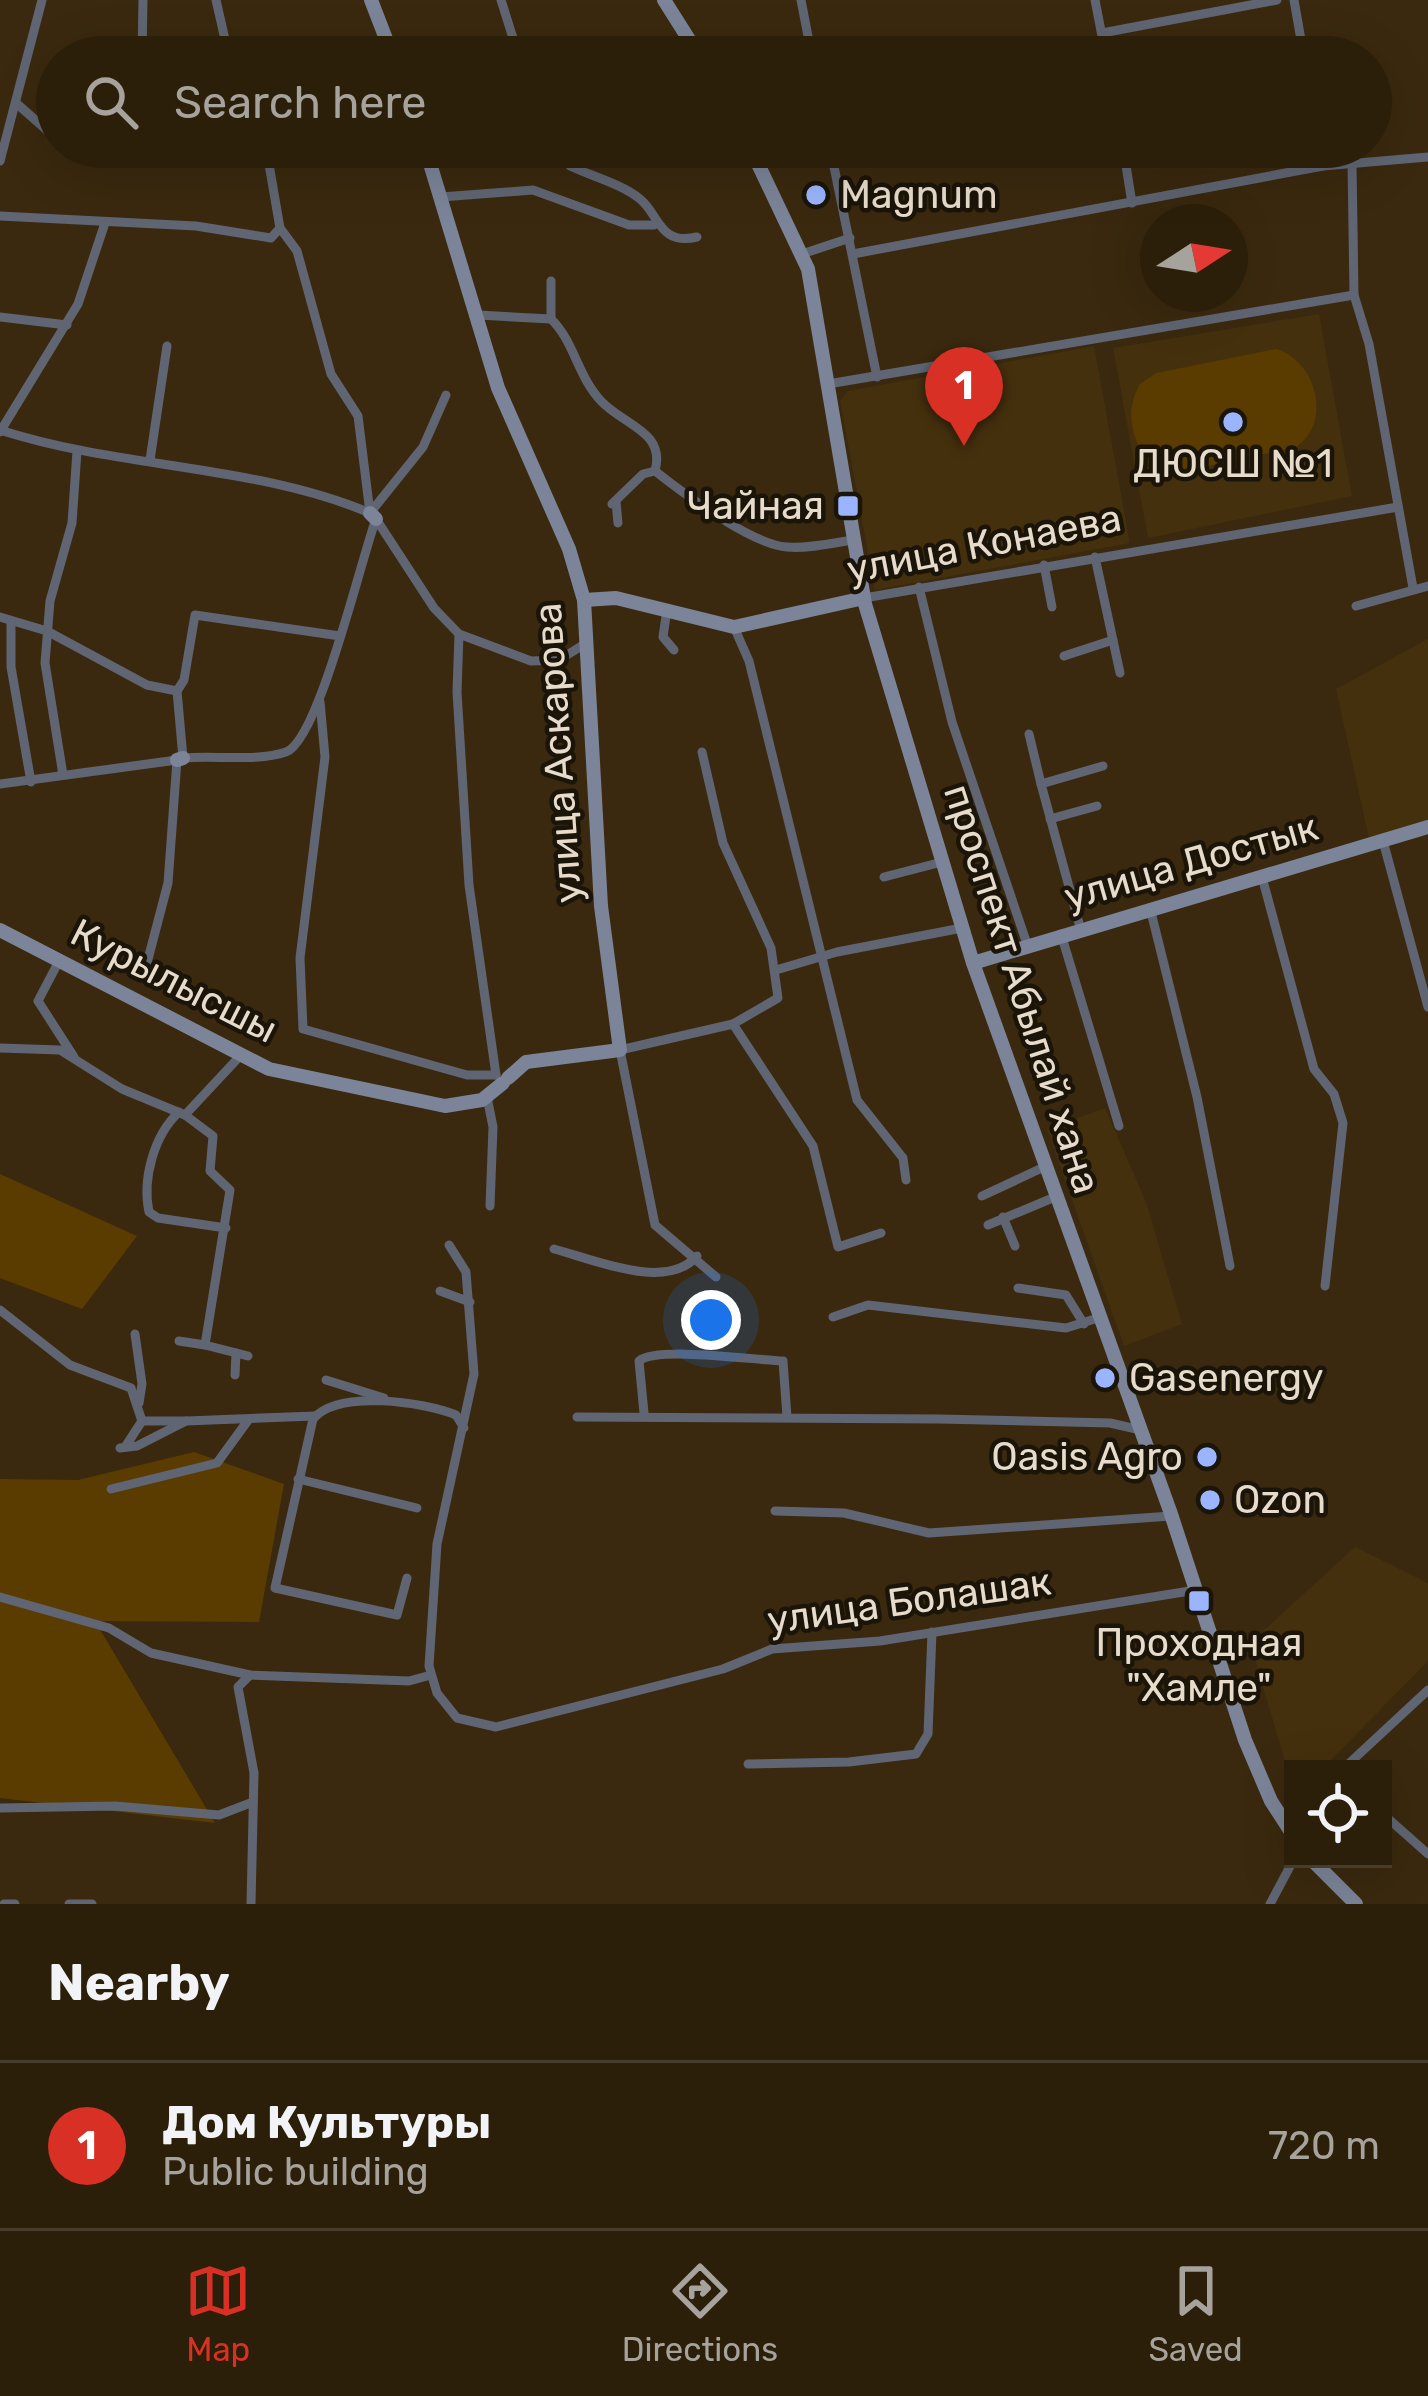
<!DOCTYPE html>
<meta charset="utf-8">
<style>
:root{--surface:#2c1f0a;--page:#382c18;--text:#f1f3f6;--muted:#a6a29c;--line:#483d2b;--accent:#d93025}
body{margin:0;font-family:Rubik,sans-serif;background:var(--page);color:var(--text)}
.controls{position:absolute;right:36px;bottom:36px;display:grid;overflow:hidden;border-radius:0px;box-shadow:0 12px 48px #0002}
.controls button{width:108px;height:108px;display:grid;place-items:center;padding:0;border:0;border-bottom:3px solid var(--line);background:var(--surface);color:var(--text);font:60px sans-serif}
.compass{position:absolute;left:1140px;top:204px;width:108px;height:108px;border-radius:50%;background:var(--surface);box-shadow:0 12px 48px #0002;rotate:78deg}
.you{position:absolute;left:711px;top:1320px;width:42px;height:42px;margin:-30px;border:9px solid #fff;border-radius:50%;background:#1a73e8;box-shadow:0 0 0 18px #1a73e833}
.badge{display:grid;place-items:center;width:78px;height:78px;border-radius:50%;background:var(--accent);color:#fff;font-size:39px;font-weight:700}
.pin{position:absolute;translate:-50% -99px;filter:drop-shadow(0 3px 6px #0008)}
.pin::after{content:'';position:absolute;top:63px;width:42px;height:36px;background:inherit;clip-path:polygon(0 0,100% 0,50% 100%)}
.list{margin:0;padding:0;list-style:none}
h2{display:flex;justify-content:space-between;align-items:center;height:156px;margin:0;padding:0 48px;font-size:51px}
h2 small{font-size:39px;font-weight:400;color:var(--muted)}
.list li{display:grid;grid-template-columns:78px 1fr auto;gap:36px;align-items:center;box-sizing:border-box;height:168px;padding:0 48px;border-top:3px solid var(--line)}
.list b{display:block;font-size:45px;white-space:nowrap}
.list p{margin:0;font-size:39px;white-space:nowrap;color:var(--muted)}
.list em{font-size:39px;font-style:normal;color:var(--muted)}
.icon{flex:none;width:66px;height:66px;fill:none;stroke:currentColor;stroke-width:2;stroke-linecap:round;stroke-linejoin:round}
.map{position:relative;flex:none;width:1428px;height:1904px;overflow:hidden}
.search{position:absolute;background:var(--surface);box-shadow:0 12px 48px #0002;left:36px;right:36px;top:36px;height:132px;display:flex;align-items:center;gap:30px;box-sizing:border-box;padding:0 42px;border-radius:66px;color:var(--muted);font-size:45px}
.sheet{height:324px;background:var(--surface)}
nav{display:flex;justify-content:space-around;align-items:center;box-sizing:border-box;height:168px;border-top:3px solid var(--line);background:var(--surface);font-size:33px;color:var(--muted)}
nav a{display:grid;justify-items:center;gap:6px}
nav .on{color:var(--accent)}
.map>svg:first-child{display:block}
</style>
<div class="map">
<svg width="1428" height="1904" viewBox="0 0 1428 1904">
<rect width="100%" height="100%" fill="#3a290e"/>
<g fill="#45300d">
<polygon points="1319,314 1352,496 1148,538 1113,348"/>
<polygon points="1094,346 1130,543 875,590 840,401 848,391"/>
<polygon points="1428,639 1428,825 1370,843 1336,689"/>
<polygon points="1105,1108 1146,1202 1182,1324 1124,1346 1047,1129"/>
<polygon points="1355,1547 1428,1583 1428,1661 1322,1769 1293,1769 1293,1788 1250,1643"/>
</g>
<g fill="#5a3c01">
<path d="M1276,349C1316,360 1333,423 1296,447L1176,473L1149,466C1133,438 1123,414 1140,384L1156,373Z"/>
<polygon points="0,1174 137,1236 82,1309 0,1278"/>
<polygon points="194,1452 284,1484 259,1622 95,1621 215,1823 0,1798 0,1479 78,1480"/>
</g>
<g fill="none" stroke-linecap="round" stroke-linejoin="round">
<g stroke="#5f6572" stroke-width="9">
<polyline points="216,0 229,57"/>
<polyline points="501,0 519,57"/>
<polyline points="801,0 812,57"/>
<polyline points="1095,0 1106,57"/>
<polyline points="1294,0 1304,57"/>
<polyline points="1102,33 1277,0"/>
<polyline points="142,57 143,0"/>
<polyline points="16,103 57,139"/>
<polyline points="64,147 100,154 130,147"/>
<polyline points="266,147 280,228 297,251 331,374 358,416 370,513"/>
<path d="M562,147L570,166C591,176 622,184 640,199C659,214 659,246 697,237"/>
<polyline points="830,147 877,377"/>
<polyline points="1123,147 1132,203"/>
<polyline points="1320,147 1323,166"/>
<polyline points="0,161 42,0"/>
<polyline points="1352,162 1354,295 1369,344 1413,588"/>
<polyline points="441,197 533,190 629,225 654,225"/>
<polyline points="0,216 196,226 271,238 280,228"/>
<polyline points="802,254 850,238"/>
<polyline points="853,254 1323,166 1428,157"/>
<polyline points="551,281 551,319"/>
<polyline points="478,315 551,319"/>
<polyline points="0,317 67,325"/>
<path d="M551,319C574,341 578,377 601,401C623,425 666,431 655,471C683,493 752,545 787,547C808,549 832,543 854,540"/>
<polyline points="828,384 1354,295"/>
<path d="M0,430C121,469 253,464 370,513"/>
<polyline points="0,432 78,304 105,223"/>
<polyline points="150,460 167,346"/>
<polyline points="616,502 618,523"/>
<polyline points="612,504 643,474 655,471"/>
<polyline points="370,513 423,447 446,395"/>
<polyline points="1095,557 1120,673"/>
<polyline points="1044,565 1052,607"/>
<polyline points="919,587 952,722 1027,944"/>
<polyline points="864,598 1398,507"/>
<polyline points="1356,606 1428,586"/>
<polyline points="667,609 663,637 674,650"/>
<polyline points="0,617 47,631 147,685 177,691"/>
<polyline points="11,621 11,667 31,782"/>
<polyline points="734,627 749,661 857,1100 903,1158 906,1180"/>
<polyline points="459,634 457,692 469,885 496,1075"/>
<path d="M340,636L195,615L184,680L177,691L183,758C214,755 257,762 286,752C319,740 361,559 376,519L434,608L459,634L531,661L559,660L583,645"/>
<polyline points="1064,656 1113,640"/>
<polyline points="320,702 325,757 300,958 303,1029 467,1075 496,1075"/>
<polyline points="1029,734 1041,784"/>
<polyline points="702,752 723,843 771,948 778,998 733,1024 620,1050 655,1225 716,1277"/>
<polyline points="63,775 45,663 50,601 72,523 77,451"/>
<polyline points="0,784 177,760 168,883 147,963"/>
<polyline points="1050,819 1097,806"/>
<polyline points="1383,841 1428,1007"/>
<polyline points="884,877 942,862"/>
<polyline points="1262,877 1314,1069 1334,1094 1343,1123 1325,1286"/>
<polyline points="1150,908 1197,1097 1230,1266"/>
<polyline points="1080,927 1041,784 1103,766"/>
<polyline points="1061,934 1119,1126"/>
<polyline points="60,959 38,1001 74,1057"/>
<polyline points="776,970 837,952 962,928"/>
<polyline points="733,1024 813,1146 838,1247 881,1233"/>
<polyline points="0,1048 60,1050 122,1089 185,1115 213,1136 210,1171 230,1190 205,1345 248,1356"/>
<polyline points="487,1097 493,1127 490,1206"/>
<path d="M179,1112C154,1135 142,1179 149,1212L158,1218L226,1228"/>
<polyline points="185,1115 240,1056"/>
<polyline points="982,1196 1044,1167"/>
<polyline points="1003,1217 1015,1246"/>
<polyline points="988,1225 1055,1197"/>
<polyline points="449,1245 466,1272 474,1374 437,1544 429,1666 437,1693 457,1718 496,1727 723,1669 772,1649 880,1641 1196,1590"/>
<path d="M554,1249C593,1259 666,1292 697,1256"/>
<polyline points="1018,1288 1066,1295 1084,1324"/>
<polyline points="440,1291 470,1302"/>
<polyline points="0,1310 70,1365 131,1388 142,1421 186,1421"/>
<polyline points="833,1317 868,1305 1066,1328 1101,1317"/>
<polyline points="135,1334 142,1384 139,1403"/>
<polyline points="179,1341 205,1345"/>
<polyline points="235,1375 236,1353"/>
<polyline points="326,1380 384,1398"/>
<path d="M644,1413L639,1361C657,1346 754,1360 783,1361L787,1417"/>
<polyline points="577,1417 939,1419 1110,1423 1141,1430"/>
<polyline points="125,1447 142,1421"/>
<polyline points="120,1448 137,1446 186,1421 315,1416"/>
<polyline points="298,1479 417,1508"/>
<polyline points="111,1489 217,1463 249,1419"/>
<polyline points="775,1511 844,1513 929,1533 1171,1516"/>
<path d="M407,1578L397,1615L275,1588L313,1419C338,1389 424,1402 456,1415L464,1428"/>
<polyline points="0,1597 109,1628 151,1653 250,1675 409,1681 431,1675"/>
<polyline points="250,1675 238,1687 254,1773 251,1904"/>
<polyline points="748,1764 849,1762 916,1754 928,1734 932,1632"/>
<polyline points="1343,1769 1428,1690"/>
<polyline points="0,1808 115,1806 219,1815 253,1802"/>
<polyline points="1383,1814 1428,1854"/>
<polyline points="4,1904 15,1904"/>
<polyline points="69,1904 92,1904"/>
<polyline points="1270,1904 1294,1859"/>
</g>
<g stroke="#7b8498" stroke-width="14">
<polyline points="371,0 393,57"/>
<polyline points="664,0 700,57"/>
<polyline points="425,147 498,388 569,549 584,600 601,906 620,1050 526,1062 508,1078"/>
<polyline points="750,147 808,269 865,604 973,963 1170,1511 1245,1740 1271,1801 1293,1835"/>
<polyline points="370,513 376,519"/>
<polyline points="584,600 616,598 734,627 864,598"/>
<polyline points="177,760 183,758"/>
<polyline points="0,930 269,1069 445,1106 482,1100 503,1083"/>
<polyline points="973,963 1428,827"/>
<polyline points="1311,1859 1356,1904"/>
</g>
</g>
<g fill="#9ab5fd" stroke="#1b1408" stroke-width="4.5">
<circle cx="816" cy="195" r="12"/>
<circle cx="1233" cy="422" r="12"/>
<rect x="836" y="494" width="24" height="24" rx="6"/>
<circle cx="1105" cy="1378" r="12"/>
<circle cx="1207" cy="1457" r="12"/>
<circle cx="1210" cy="1500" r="12"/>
<rect x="1187" y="1589" width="24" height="24" rx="6"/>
</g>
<g text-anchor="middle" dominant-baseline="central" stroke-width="9" stroke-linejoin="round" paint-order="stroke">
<g font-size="39" fill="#e7dccc" stroke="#1b1408" text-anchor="start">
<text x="840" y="195">Magnum</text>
<text x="1233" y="464" text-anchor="middle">ДЮСШ №1</text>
<text x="824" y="506" text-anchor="end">Чайная</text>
<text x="1129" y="1378">Gasenergy</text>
<text x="1183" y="1457" text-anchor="end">Oasis Agro</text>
<text x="1234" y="1500">Ozon</text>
<text x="1199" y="1643" text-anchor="middle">Проходная<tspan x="1199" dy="45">"Хамле"</tspan></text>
</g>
<g font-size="39" fill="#e7dccc" stroke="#1b1408">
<text transform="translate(984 544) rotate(-11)">улица Конаева</text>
<text transform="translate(558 753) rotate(-94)">улица Аскарова</text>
<text transform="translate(1191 862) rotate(-16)">улица Достык</text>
<text transform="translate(174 981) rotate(27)">Курылысшы</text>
<text transform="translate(1022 989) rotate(72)">проспект Абылай хана</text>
<text transform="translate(909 1601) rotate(-8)">улица Болашак</text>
</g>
</g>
</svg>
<div class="controls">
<button><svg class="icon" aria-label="locate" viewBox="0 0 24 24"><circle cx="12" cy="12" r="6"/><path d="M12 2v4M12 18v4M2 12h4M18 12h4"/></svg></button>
</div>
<svg class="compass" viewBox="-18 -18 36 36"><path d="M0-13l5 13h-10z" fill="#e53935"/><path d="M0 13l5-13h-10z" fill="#a6a29c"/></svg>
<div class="you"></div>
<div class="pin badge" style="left:964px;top:446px">1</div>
<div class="search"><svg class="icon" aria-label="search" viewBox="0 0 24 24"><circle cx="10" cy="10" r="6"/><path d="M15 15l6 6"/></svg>Search here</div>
</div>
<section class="sheet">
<h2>Nearby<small></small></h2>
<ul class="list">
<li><span class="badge">1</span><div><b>Дом Культуры</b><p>Public building</p></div><em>720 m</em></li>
</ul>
</section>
<nav>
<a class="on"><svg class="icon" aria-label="map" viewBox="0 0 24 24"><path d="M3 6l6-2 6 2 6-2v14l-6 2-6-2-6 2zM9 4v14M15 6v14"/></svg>Map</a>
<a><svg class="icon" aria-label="directions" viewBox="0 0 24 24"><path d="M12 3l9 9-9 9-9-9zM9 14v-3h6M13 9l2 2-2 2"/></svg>Directions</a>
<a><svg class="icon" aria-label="saved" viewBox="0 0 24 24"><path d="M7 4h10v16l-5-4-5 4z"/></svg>Saved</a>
</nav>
